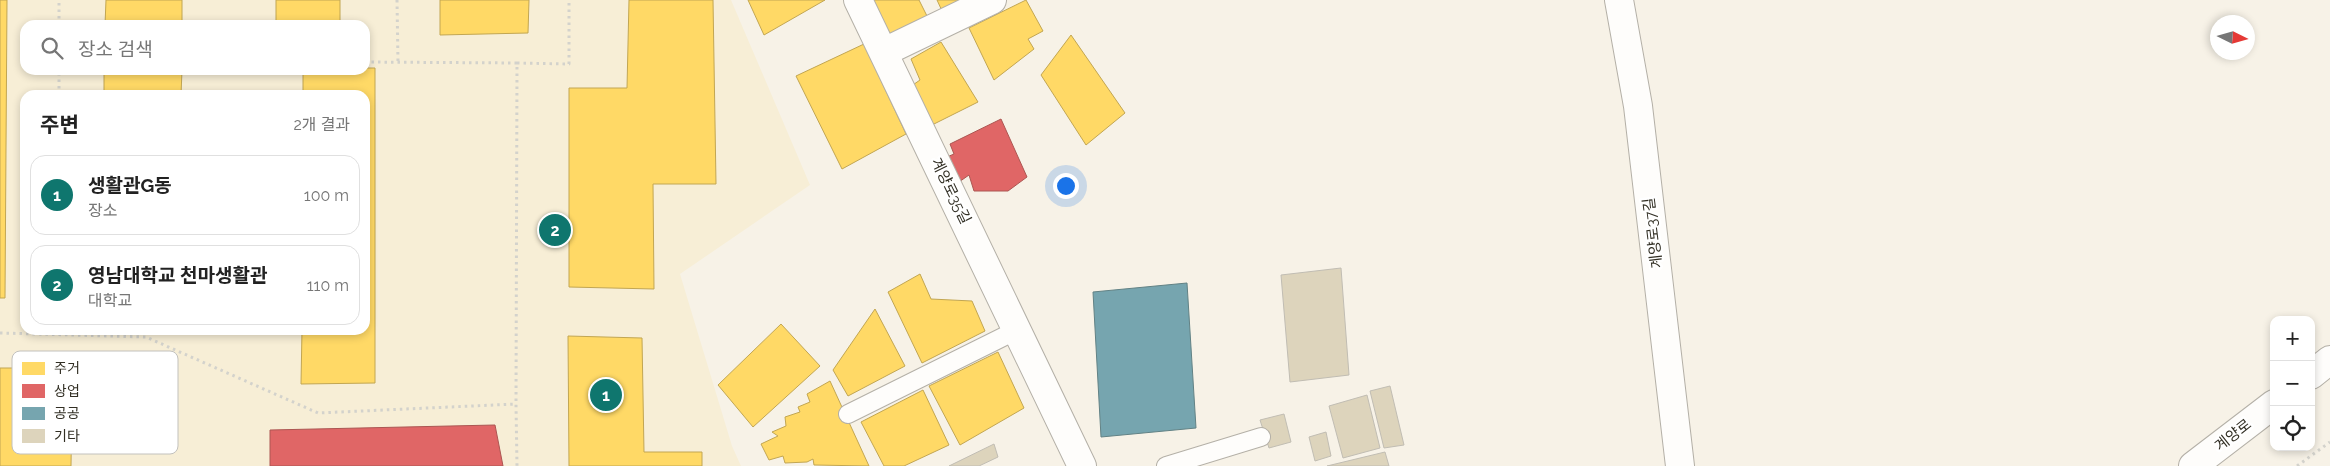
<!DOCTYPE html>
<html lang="ko">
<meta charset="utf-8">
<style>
:root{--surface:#fff;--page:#f2f2f2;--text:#222;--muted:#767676;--line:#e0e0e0;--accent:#0f766e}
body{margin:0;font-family:Raleway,"Noto Sans KR",sans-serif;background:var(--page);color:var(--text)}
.controls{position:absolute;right:15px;bottom:15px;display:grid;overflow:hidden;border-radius:10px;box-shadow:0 2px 8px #0003}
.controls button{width:45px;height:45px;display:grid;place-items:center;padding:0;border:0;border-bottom:1px solid var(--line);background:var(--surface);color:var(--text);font:25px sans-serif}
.compass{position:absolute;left:2210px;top:15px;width:45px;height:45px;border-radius:50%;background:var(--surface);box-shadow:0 2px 8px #0003;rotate:95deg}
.you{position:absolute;left:1065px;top:185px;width:18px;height:18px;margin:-12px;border:4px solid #fff;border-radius:50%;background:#1a73e8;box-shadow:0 0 0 8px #1a73e833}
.badge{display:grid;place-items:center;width:32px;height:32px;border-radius:50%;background:var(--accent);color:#fff;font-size:16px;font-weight:700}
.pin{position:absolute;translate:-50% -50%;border:2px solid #fff;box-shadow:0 1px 5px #0006}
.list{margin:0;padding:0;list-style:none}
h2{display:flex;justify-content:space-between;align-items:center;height:65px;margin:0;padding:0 20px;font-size:21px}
h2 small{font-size:16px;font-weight:400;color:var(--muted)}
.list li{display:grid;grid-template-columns:32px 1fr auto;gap:15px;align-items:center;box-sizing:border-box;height:80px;margin:0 10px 10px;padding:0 10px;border:1px solid var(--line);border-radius:15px}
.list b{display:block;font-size:19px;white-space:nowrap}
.list p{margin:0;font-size:16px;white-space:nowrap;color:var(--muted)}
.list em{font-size:16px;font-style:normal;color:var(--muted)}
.icon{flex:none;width:28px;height:28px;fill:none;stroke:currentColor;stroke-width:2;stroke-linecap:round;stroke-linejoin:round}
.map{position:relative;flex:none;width:2330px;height:466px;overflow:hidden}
.search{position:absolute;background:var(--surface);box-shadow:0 2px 8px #0003;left:20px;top:20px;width:350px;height:55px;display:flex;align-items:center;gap:12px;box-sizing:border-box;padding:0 18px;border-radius:15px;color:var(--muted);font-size:19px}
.panel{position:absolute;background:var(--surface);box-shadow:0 2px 8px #0003;left:20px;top:90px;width:350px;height:245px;border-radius:15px}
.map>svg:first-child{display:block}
</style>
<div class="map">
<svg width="2330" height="466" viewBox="0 0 2330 466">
<rect width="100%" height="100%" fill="#f7f2e7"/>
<path fill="#f7eed6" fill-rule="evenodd" d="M0,0H731L810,185L680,274L732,446L741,466H0ZM25,25H365V70H25ZM25,95H365V330H25Z"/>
<g fill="#ffd966" stroke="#c2a652">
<polygon points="0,0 7,0 5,298 0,298"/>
<polygon points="106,0 182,0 182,25 105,25"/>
<rect x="276" y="0" width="64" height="25"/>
<polygon points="440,0 529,0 528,33 440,35"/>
<polygon points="629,0 713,0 716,184 653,184 654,289 569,287 569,88 627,88"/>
<polygon points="748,0 825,0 764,35"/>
<polygon points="866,0 919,0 930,22 896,40 881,34"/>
<polygon points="937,0 969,0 943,13"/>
<polygon points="1026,0 1043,31 1028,39 1034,49 994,80 969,28"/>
<polygon points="1071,35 1125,113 1086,145 1041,75"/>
<polygon points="941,42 978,102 930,126 910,87 920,80 911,59"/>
<polygon points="864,44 906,134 842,169 796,76"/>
<polygon points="365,68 375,68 375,383 301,384 302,330 365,330 365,95 303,95 303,70 365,70"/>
<polygon points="104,70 182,70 181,95 104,95"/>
<polygon points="920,274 931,299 972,301 985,331 922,363 888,292"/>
<polygon points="875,309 905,366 848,396 833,370"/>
<polygon points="781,324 820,366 753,427 718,385"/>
<polygon points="568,336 642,338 644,452 702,452 702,466 569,466"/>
<polygon points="998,352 1024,408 960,445 929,386"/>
<polygon points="0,368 52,368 52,397 72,399 71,466 0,466"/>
<polygon points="830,381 869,466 814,465 813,459 807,462 785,463 783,456 769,460 761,444 778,436 772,432 786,426 785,417 800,412 798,407 810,402 807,394"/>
<polygon points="923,390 949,445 904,466 884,466 861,422"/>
</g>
<g fill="#e06666" stroke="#ac5652">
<polygon points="1001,119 1027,177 1008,191 974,191 969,175 959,182 947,157 954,154 950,144"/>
<polygon points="495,425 503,466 270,466 270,430"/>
</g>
<polygon fill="#76a5af" stroke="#628285" points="1187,283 1196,428 1101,437 1093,292"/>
<g fill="#ddd4bc" stroke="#c1bdb3">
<polygon points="1341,268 1349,375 1290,382 1281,275"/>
<polygon points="1390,386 1404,445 1384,448 1370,391"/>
<polygon points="1367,395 1380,448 1343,458 1329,406"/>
<polygon points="1284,414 1291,442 1269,448 1260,420"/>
<polygon points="1326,432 1331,456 1315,461 1309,437"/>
<polygon points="994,444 998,457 979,466 949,466"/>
<polygon points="1385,452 1389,466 1327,466"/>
</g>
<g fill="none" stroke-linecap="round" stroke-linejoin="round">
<g stroke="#b4b0a7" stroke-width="20">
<g id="service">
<polyline points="848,414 1017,330"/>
<polyline points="1166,466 1261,437"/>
</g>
</g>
<g stroke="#b4b0a7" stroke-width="30">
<g id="minor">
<polyline points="858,0 1082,466"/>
<polyline points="1619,0 1638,106 1680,466"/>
<polyline points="884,52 992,0"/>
</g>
</g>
<g stroke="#b4b0a7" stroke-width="30">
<g id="tertiary">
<polyline points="2311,375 2330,360"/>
<polyline points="2193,466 2274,404"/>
</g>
</g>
<g stroke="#d3d2cc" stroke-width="3" stroke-dasharray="2.5 4" stroke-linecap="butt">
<polyline points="397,0 398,62"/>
<polyline points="59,25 59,0"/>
<polyline points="365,62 517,63 516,404"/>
<polyline points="517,63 569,64 569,0"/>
<polyline points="59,95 59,70"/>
<polyline points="0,333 146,337 318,413 516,404 517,466"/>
<polyline points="2297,466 2330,442"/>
</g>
<use href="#service" stroke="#fefdfb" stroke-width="18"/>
<use href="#minor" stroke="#fefdfb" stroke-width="28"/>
<use href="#tertiary" stroke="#fefdfb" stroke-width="28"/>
</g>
<g text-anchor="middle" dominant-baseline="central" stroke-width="5" stroke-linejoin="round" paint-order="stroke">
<g font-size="15" fill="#322f24" stroke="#fff">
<text transform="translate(951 191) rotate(64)">계양로35길</text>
<text transform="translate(1653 233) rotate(-97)">계양로37길</text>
<text transform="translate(2233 435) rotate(-38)">계양로</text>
</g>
</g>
<rect x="12" y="351" width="166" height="103" rx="8" fill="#fff" stroke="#c2c1bd" stroke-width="1"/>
<rect x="22" y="362" width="23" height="13" fill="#ffd966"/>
<rect x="22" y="384" width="23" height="14" fill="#e06666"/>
<rect x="22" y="407" width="23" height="13" fill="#76a5af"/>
<rect x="22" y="429" width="23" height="14" fill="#ddd4bc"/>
<g font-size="14" fill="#322f24">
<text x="54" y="373">주거</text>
<text x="54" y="396">상업</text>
<text x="54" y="418">공공</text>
<text x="54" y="441">기타</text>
</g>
</svg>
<div class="controls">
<button>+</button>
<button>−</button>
<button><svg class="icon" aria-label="locate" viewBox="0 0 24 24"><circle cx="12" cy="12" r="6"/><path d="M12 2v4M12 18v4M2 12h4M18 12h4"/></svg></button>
</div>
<svg class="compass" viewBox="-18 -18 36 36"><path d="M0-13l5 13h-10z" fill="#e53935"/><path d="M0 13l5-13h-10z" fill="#767676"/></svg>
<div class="you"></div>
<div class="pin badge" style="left:606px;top:395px">1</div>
<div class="pin badge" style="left:555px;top:230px">2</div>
<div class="search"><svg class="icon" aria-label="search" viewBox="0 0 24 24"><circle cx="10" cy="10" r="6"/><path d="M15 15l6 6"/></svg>장소 검색</div>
<section class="panel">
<h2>주변<small>2개 결과</small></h2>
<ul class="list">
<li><span class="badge">1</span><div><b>생활관G동</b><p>장소</p></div><em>100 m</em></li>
<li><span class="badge">2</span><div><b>영남대학교 천마생활관</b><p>대학교</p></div><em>110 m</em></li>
</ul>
</section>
</div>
